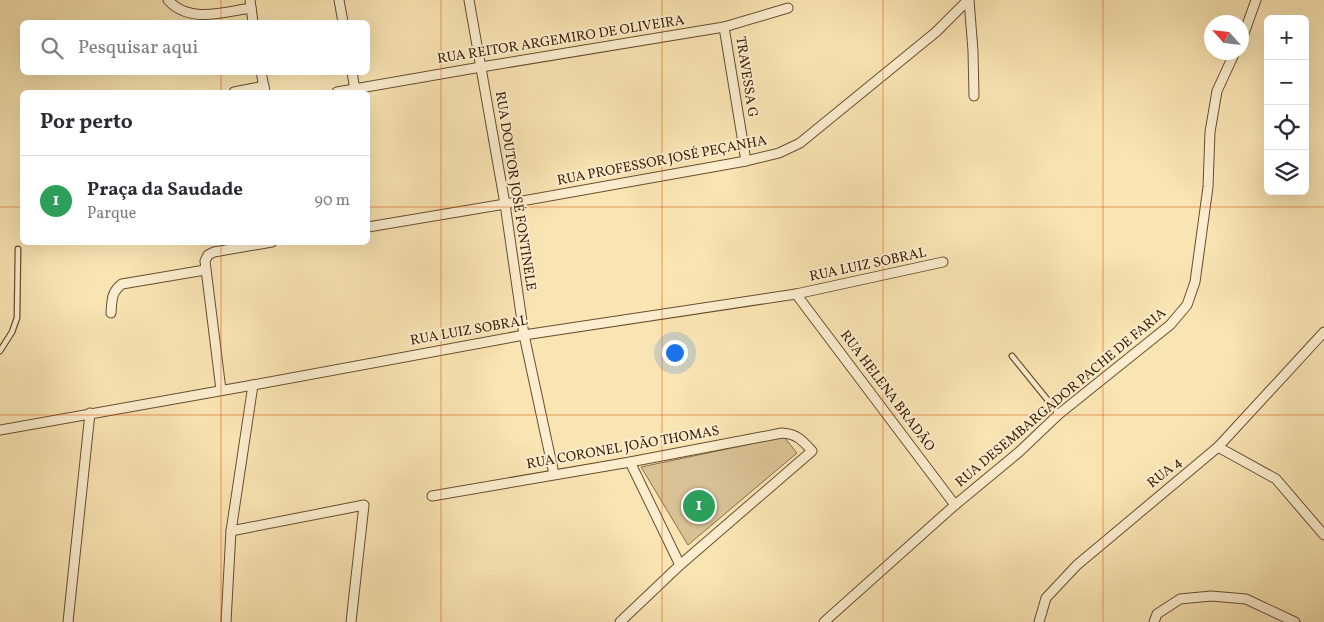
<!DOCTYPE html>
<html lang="pt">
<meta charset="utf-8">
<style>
:root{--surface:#fff;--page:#f2f2f3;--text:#2b2b33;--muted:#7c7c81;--line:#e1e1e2;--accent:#8f2418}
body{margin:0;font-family:Vollkorn,serif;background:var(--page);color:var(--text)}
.controls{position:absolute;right:15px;top:15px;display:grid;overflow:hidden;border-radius:8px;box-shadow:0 5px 20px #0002}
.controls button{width:45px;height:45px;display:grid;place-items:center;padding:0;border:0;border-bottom:1px solid var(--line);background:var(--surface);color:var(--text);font:25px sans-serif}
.compass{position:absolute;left:1204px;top:15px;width:45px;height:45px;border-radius:50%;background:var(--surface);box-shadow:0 5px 20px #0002;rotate:297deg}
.you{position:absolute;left:674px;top:352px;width:18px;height:18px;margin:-12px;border:4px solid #fff;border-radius:50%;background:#1a73e8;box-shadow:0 0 0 8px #1a73e833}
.badge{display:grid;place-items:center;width:32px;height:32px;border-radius:50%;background:var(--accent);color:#fff;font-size:16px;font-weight:700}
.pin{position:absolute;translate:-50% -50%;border:2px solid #fff;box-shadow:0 1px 5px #0006}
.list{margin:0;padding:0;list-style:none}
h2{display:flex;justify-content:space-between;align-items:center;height:65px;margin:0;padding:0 20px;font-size:21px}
h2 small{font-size:16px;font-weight:400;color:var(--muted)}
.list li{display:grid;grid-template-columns:32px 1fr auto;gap:15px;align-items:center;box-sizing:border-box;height:90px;padding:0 20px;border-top:1px solid var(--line)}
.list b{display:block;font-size:19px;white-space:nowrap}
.list p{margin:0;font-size:16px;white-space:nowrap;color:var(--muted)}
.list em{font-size:16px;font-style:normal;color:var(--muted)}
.icon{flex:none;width:28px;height:28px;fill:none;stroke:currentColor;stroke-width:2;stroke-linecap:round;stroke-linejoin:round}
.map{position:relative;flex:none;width:1324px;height:622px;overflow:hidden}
.search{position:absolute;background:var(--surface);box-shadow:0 5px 20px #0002;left:20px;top:20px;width:350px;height:55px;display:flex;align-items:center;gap:12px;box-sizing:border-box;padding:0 18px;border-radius:8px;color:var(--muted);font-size:19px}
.panel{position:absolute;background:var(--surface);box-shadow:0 5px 20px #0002;left:20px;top:90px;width:350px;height:155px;border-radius:8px}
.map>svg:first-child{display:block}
</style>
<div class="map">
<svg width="1324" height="622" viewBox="0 0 1324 622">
<rect width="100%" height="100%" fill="#f9e4b3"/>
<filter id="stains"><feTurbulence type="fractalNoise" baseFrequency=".004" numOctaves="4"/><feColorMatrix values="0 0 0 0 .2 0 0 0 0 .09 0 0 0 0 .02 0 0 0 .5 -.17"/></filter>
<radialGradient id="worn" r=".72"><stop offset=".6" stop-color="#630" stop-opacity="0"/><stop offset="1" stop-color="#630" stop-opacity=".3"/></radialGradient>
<polygon fill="#d8c295" stroke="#886f4c" points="784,437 797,453 688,545 641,467"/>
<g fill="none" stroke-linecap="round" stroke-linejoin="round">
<g stroke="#694e2e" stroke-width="7">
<g id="service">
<polyline points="0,351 12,332 17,318 18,249"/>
<polyline points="1012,356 1059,414"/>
</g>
</g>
<g stroke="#694e2e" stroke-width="11">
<g id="minor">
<path d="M168,0C189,24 224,12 251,8"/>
<polyline points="250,0 253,22"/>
<polyline points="339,0 343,22"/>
<polyline points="469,0 505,204 524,335 554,474"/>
<polyline points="969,0 973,51 974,96"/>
<polyline points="724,27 746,161"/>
<polyline points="1242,39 1256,0"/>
<polyline points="261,72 265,92"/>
<polyline points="352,72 355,90"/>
<polyline points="234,92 264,86"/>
<polyline points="337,92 481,67 724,27 788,8"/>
<polyline points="368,227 505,204 746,161 779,153 800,143 936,32 968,0"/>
<polyline points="796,294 955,505"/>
<path d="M111,313C112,301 111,292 122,284L205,270"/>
<polyline points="221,390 205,261 208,255 214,252 272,242"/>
<polyline points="0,430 253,385 524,335 796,294 943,262"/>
<polyline points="1218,447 1276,479 1324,535"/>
<polyline points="630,462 680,565"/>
<path d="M432,496L630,462L782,433C797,434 802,440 812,451L680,565L620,622"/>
<polyline points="231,531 364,505 351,622"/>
<polyline points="68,622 90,413"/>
<polyline points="226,622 231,531 253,385"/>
<polyline points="824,622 955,505 1019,452 1059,414 1170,325 1187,305 1195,282 1208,187 1210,132 1217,91 1235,52"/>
<polyline points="1039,622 1046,598 1077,565 1218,447 1324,332"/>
<polyline points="1154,622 1157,614 1180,599 1211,596 1246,599 1295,622"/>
</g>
</g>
<use href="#service" stroke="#fbedce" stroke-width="4.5"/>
<use href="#minor" stroke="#fbedce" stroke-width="9"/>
</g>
<path fill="none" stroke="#df560c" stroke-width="1" stroke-opacity="0.55" d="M221,0V22M441,0V622M662,0V622M883,0V622M1103,0V622M221,72V92M0,207H22M368,207H1324M221,242V622M0,415H1324"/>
<g text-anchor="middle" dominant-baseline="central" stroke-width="4" stroke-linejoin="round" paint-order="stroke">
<g font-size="14" fill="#391c02" stroke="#fbedce">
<text transform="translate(561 40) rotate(-9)">RUA REITOR ARGEMIRO DE OLIVEIRA</text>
<text transform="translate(746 77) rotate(81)">TRAVESSA G</text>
<text transform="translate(662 161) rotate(-11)">RUA PROFESSOR JOSÉ PEÇANHA</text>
<text transform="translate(515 191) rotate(81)">RUA DOUTOR JOSÉ FONTINELE</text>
<text transform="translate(868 265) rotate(-12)">RUA LUIZ SOBRAL</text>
<text transform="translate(469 331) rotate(-10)">RUA LUIZ SOBRAL</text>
<text transform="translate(887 391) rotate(53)">RUA HELENA BRADÃO</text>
<text transform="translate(1061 398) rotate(-40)">RUA DESEMBARGADOR PACHE DE FARIA</text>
<text transform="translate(623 448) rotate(-10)">RUA CORONEL JOÃO THOMAS</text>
<text transform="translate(1165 473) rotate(-39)">RUA 4</text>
</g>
</g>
<rect width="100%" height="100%" filter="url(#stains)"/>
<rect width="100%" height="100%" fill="url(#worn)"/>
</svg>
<div class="controls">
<button>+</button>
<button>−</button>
<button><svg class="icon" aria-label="locate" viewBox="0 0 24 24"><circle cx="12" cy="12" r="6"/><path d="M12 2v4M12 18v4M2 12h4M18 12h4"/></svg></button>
<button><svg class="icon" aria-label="layers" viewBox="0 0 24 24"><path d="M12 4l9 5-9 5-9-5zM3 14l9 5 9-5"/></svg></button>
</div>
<svg class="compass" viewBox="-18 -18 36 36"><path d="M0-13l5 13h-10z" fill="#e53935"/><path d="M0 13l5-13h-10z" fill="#7c7c81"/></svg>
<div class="you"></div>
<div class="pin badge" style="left:699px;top:506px;background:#2e9e5b">1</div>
<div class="search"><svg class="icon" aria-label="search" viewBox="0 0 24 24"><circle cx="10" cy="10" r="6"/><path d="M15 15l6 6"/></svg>Pesquisar aqui</div>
<section class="panel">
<h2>Por perto<small></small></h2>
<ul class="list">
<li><span class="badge" style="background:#2e9e5b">1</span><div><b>Praça da Saudade</b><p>Parque</p></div><em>90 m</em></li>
</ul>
</section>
</div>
